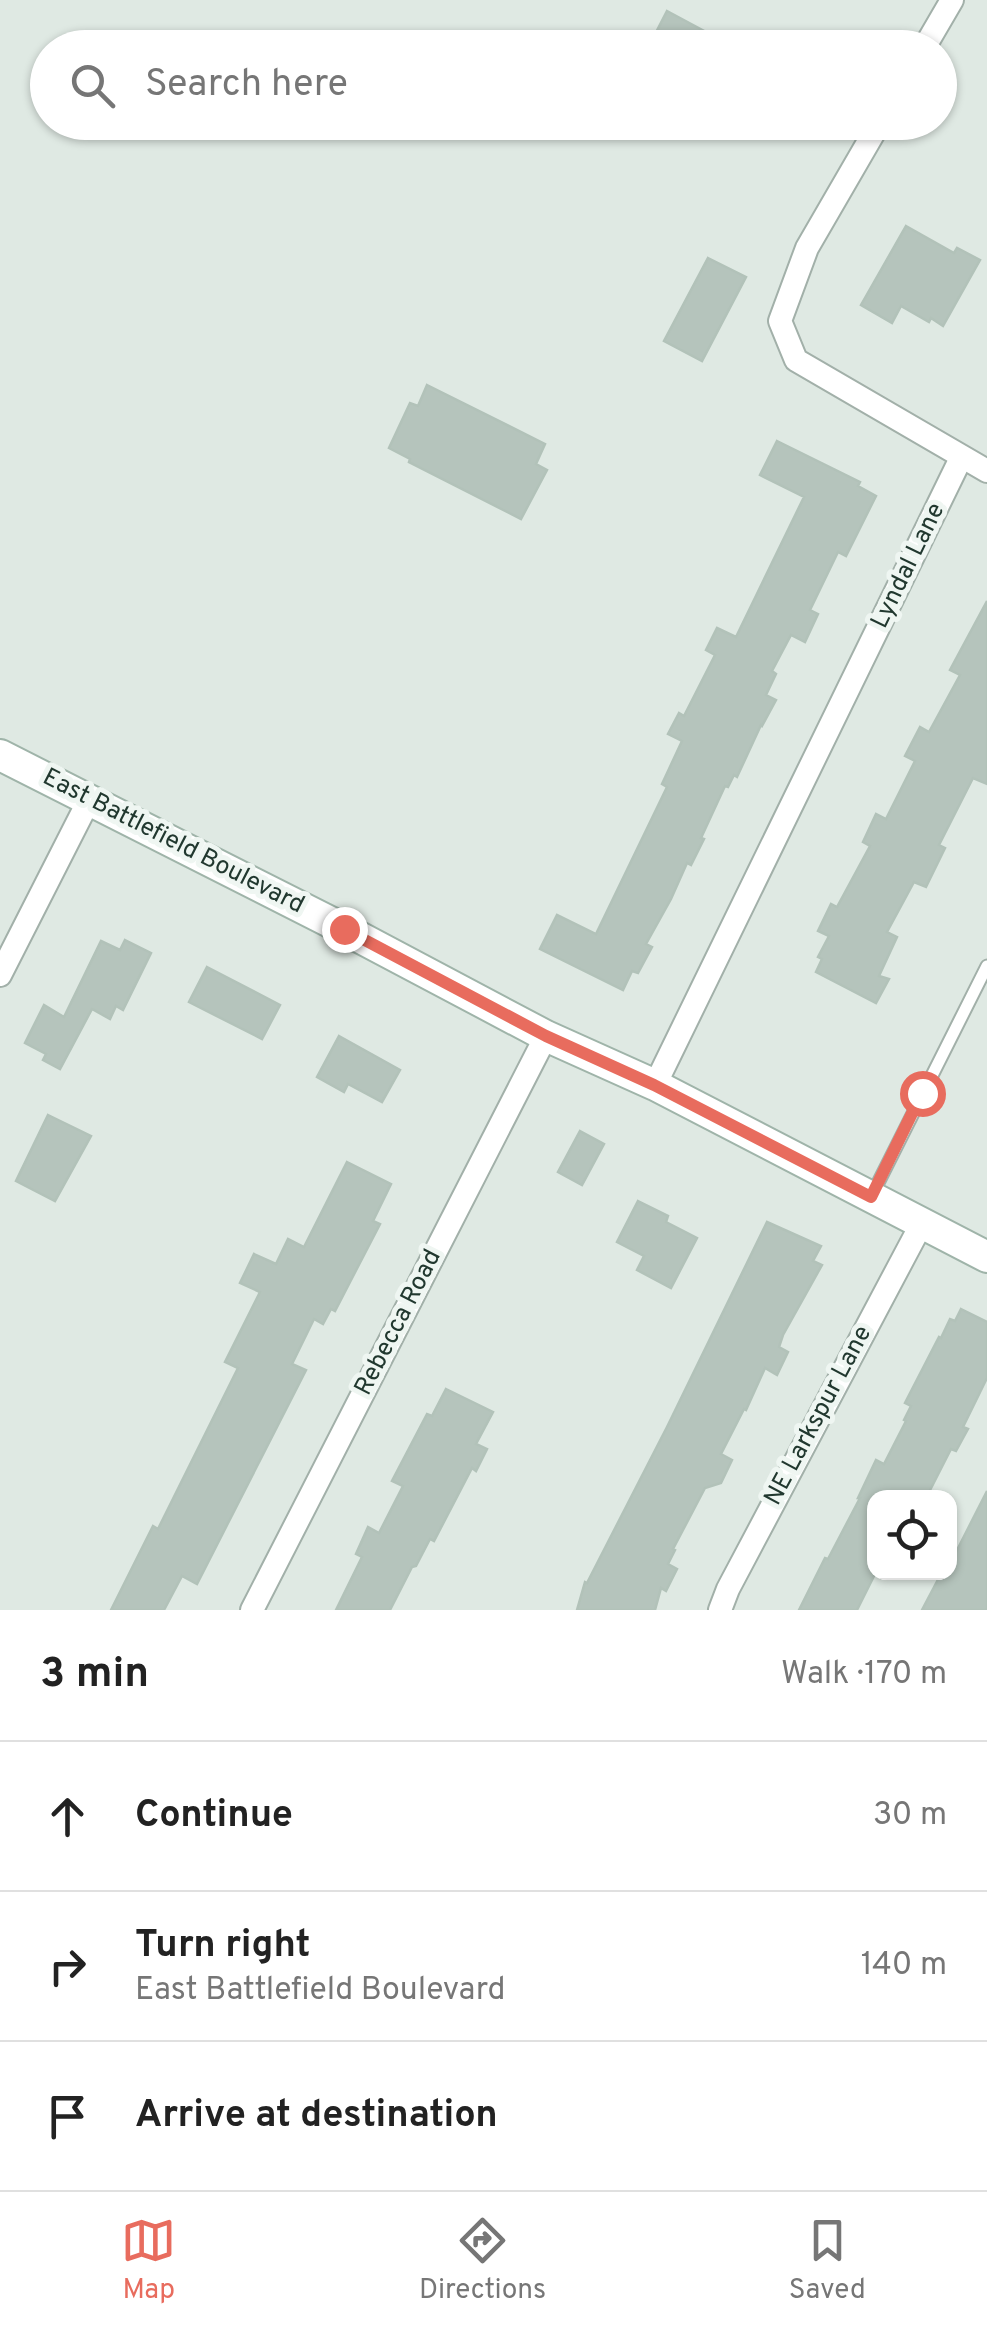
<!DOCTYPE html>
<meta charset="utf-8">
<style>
:root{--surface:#fff;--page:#f2f2f2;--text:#222;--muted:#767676;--line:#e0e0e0;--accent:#e86c5e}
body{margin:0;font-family:Overpass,sans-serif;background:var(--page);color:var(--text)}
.controls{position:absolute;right:30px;bottom:30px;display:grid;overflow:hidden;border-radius:20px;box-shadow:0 2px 8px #0004}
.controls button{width:90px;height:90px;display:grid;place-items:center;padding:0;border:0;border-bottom:2px solid var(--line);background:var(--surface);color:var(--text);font:50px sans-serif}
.stop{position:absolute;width:30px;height:30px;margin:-22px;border:8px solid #e86c5e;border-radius:50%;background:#fff}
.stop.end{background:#e86c5e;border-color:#fff;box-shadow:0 2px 10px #0008}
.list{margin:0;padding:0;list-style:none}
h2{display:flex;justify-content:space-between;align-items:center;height:130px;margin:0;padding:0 40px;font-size:42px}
h2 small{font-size:32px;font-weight:400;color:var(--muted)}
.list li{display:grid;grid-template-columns:65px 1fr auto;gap:30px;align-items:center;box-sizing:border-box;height:150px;padding:0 40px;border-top:2px solid var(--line)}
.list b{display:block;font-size:38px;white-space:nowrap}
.list p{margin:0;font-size:32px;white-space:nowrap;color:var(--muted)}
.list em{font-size:32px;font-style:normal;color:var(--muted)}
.icon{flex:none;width:55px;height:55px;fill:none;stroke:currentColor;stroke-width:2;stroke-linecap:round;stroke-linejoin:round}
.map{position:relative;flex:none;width:987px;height:1610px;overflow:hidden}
.search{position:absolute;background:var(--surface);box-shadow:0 2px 8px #0004;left:30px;right:30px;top:30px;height:110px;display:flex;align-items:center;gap:25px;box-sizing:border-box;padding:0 35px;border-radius:55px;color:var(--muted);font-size:38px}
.sheet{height:580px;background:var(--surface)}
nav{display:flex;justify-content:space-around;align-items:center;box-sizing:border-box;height:140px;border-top:2px solid var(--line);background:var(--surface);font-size:28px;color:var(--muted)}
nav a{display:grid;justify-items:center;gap:5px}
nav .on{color:var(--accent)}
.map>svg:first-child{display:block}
</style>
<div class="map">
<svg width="987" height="1610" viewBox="0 0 987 1610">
<rect width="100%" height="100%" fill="#dfe9e3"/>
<g fill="#b5c4bc" stroke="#b2c2b9" stroke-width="2.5">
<polygon points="667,11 736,48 648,48"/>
<polygon points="906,226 954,253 957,248 980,260 943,326 931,318 929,322 901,306 892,323 861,305"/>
<polygon points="708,258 746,277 702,361 664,341"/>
<polygon points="427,385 545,444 536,464 547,470 521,519 409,462 410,459 389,448 410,403 418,406"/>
<polygon points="777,441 860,482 858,486 876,496 846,556 838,552 810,610 818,614 805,642 791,635 772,671 776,674 766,695 776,700 762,726 761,725 737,777 734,775 728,787 725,786 701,838 704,839 691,865 687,863 671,899 646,944 652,947 638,973 632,971 623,990 540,949 557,915 596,934 667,787 662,784 682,741 668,734 679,713 684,716 715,655 706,650 717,628 736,637 804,497 760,475"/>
<polygon points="987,601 987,784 973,778 939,845 945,848 926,887 914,882 887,932 897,937 879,976 889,979 876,1003 816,972 822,959 818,957 829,936 818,931 831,904 837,907 870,846 863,842 876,814 886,819 915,761 905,756 920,727 929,732 960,675 950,670"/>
<polygon points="125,940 151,953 123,1010 116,1006 110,1019 92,1009 60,1069 43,1060 46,1054 25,1043 44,1005 64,1017 101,941 120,950"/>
<polygon points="207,967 280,1005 262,1039 189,1002"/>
<polygon points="339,1036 400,1070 382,1102 348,1084 344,1092 317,1077"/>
<polygon points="48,1115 91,1136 55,1201 16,1181"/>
<polygon points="580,1131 604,1144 582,1185 558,1172"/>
<polygon points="347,1162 391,1184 373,1221 380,1224 335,1311 331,1309 323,1324 314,1319 292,1364 306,1370 197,1584 182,1576 164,1610 111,1610 153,1526 158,1529 238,1368 225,1362 260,1292 240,1283 254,1254 276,1264 288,1239 304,1247"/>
<polygon points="638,1201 668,1216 666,1222 697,1238 671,1288 637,1270 644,1256 617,1242"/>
<polygon points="767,1222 821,1246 813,1261 822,1265 783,1335 779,1347 788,1352 777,1375 765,1368 746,1410 744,1409 721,1454 732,1460 721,1483 705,1488 673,1549 675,1550 668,1564 677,1569 666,1591 661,1588 655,1610 577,1610 585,1582 587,1583 667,1427"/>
<polygon points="961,1309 987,1322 987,1378 963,1427 968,1429 956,1451 951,1449 926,1498 874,1498 874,1576 857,1610 799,1610 825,1558 828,1559 860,1498 858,1498 876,1460 884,1464 906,1421 904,1420 911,1406 905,1403 939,1337 941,1338 950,1319 955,1321"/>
<polygon points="446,1389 493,1412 476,1444 487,1449 476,1471 472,1468 434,1541 430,1539 416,1566 412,1567 390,1610 336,1610 362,1557 356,1554 368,1527 379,1533 403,1486 392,1481 427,1414 432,1416"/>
<polygon points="987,1491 987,1610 922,1610 942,1572 950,1572 950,1564"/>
</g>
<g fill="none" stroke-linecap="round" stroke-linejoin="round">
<g stroke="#a2b0a9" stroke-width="15">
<polyline id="lane" points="873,1193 987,966"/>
</g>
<g stroke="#a2b0a9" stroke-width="26">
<g id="street">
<polyline points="924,48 952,0"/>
<polyline points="880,122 807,248 780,321 796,360 987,471"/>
<polyline points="0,975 89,800"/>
<polyline points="655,1085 961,458"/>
<polyline points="252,1610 546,1036"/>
<polyline points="720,1610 728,1589 922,1223"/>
</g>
</g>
<g stroke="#9fb4a9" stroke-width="34">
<polyline id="secondary" points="0,755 344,929 546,1036 655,1085 987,1257"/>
</g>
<use href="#lane" stroke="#fff" stroke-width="11"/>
<use href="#street" stroke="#fff" stroke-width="22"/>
<use href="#secondary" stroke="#fff" stroke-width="30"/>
</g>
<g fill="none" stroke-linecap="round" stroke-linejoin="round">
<polyline stroke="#e86c5e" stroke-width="12" points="344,929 546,1036 654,1085 871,1197 922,1093"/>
</g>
<g text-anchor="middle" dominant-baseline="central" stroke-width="10" stroke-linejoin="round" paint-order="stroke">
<g font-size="25" fill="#21382f" stroke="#eff6f2">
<text transform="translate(909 566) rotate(-64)">Lyndal Lane</text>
<text transform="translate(173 842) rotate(27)">East Battlefield Boulevard</text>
<text transform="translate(399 1323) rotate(-63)">Rebecca Road</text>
<text transform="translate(819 1416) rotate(-62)">NE Larkspur Lane</text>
</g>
</g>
</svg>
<div class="controls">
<button><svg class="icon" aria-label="locate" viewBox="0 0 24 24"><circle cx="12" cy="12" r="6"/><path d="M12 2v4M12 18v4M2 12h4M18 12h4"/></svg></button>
</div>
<div class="stop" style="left:922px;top:1093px"></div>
<div class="stop end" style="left:344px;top:929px"></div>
<div class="search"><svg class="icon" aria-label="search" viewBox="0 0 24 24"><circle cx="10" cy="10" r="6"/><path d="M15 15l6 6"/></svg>Search here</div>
</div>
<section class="sheet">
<h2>3 min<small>Walk · 170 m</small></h2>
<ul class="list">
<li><svg class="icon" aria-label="ahead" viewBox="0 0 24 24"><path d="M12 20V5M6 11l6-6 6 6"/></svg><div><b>Continue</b></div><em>30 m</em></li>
<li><svg class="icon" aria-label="right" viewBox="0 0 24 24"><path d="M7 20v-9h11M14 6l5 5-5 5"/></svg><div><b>Turn right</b><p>East Battlefield Boulevard</p></div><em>140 m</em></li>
<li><svg class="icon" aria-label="arrive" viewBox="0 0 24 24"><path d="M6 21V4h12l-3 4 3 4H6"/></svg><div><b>Arrive at destination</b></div></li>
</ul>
</section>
<nav>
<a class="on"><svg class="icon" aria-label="map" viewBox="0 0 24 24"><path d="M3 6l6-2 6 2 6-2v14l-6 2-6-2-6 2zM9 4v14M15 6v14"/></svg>Map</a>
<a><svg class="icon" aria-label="directions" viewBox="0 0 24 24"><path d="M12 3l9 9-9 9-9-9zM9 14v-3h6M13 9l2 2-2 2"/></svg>Directions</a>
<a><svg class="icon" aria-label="saved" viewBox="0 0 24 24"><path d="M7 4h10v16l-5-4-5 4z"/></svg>Saved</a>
</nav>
